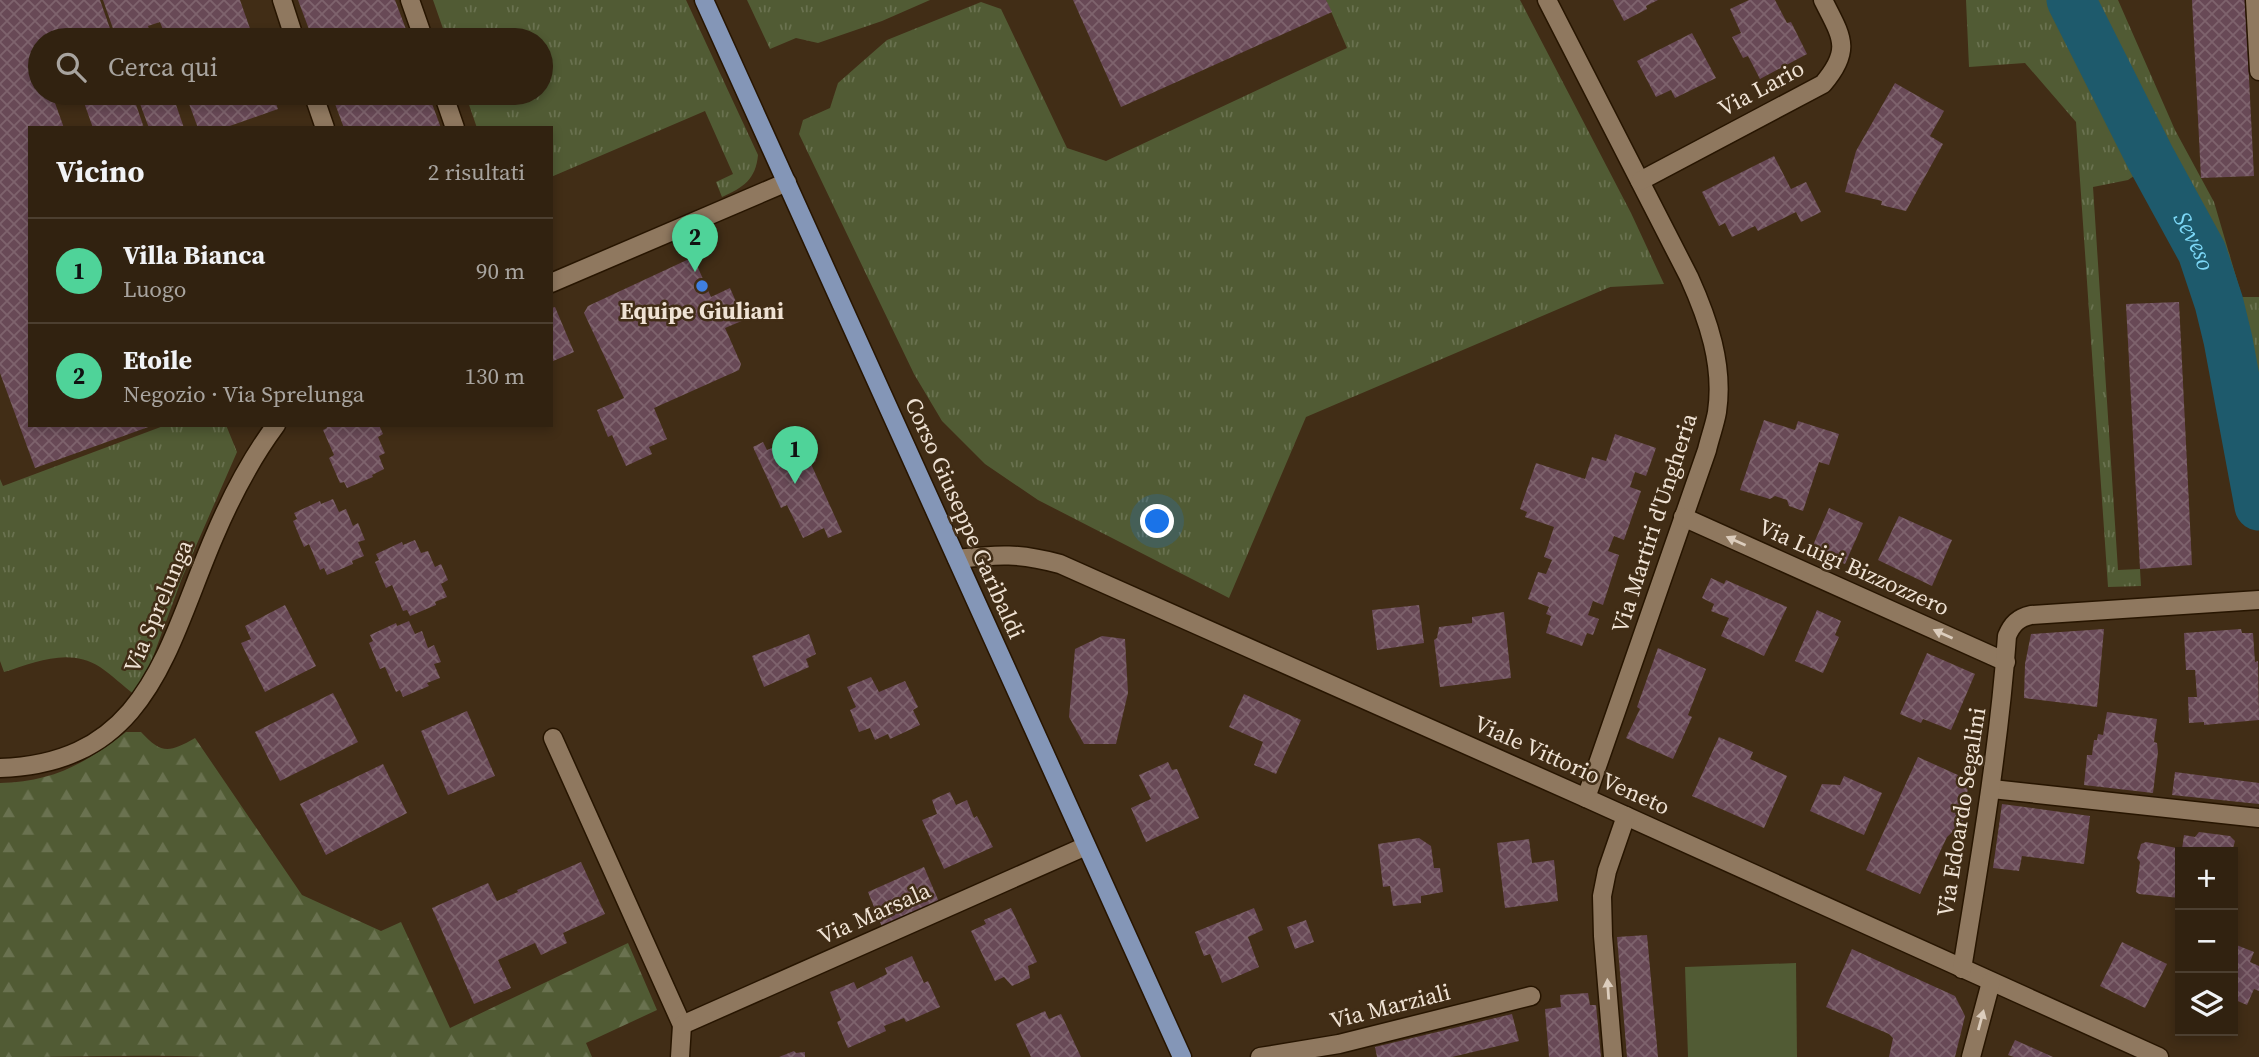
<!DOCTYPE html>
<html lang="it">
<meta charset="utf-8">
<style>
:root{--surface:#312210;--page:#392a19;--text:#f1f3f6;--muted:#a8a49f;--line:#4c3f30;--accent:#4fd399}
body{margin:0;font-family:"Source Serif 4",serif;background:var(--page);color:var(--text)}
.controls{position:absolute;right:21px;bottom:21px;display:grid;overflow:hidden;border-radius:0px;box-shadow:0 4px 10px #0003}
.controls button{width:63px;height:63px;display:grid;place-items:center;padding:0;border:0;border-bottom:2px solid var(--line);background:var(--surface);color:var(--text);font:35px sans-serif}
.you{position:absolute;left:1158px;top:522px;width:24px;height:24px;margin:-18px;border:5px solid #fff;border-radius:50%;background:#1a73e8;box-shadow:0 0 0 10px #1a73e833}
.badge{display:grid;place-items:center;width:46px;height:46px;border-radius:50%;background:var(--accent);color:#111;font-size:23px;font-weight:700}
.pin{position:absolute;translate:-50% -58px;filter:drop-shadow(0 2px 4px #0008)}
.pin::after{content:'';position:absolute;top:37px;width:24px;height:21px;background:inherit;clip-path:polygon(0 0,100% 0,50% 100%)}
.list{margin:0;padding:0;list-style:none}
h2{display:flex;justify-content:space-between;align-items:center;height:91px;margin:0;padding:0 28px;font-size:30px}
h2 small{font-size:23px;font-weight:400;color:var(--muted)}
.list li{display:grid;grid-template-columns:46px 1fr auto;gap:21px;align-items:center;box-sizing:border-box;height:105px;padding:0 28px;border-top:2px solid var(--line)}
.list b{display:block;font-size:26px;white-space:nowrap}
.list p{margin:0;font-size:23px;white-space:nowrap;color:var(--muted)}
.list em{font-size:23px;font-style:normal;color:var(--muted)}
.icon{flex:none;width:38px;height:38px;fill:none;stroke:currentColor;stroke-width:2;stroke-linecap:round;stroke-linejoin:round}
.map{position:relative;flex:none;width:2259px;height:1057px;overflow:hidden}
.search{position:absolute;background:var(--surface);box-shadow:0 4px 10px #0003;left:28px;top:28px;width:525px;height:77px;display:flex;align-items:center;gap:18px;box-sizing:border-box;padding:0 24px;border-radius:38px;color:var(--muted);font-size:26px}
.panel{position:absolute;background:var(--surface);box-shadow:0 4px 10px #0003;left:28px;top:126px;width:525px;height:301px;border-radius:0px}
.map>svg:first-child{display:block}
</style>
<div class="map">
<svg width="2259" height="1057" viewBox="0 0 2259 1057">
<defs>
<pattern id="grass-tufts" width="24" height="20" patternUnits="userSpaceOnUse" patternTransform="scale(1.75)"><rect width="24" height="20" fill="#515b34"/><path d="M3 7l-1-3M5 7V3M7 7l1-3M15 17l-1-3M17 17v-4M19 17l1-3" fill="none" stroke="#6a7250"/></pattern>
<pattern id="forest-firs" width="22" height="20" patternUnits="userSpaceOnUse" patternTransform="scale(1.75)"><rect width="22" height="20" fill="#515b34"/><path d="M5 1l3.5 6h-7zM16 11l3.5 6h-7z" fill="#6a7250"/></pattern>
<pattern id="building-cross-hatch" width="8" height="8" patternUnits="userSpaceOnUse" patternTransform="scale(1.75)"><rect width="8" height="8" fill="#684956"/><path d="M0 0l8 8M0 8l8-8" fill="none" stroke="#7e636d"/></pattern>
</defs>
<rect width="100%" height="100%" fill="#412d16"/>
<g fill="url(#grass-tufts)">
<path d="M433,0H686L758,155C756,179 743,188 722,197L716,182L733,174L705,111L551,177V128H477L465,93H541V40H447Z"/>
<polygon points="747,0 930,0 882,21 818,43 796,38 770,49"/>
<polygon points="1326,0 1520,0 1631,213 1664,284 1610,287 1306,417 1229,598 1038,500 985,464 942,421 914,374 799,134 803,120 830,108 838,83 887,40 981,2 1001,9 1067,148 1106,161 1347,48"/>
<polygon points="1966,0 2048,0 2070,36 2140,172 2128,180 2093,187 2118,570 2140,569 2141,586 2108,587 2076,122 2025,63 1969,67"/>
<polygon points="2092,0 2118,0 2175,130 2214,202 2242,297 2259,297 2259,402 2237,301 2226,264 2212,233 2164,148"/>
<path d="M166,425H226L237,452L182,578L146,676L135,695C123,686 112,675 100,667C69,647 36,662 4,672L0,661V479L3,486Z"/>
</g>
<path fill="url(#forest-firs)" d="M126,732H141C161,754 169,753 195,738L302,895L381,931L401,922L450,1028L628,943L657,1010L586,1043L592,1057H212C142,1054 71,1057 0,1057V783C53,782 86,763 126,732Z"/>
<polygon fill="#515b34" points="1796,963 1797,1057 1688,1057 1685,967"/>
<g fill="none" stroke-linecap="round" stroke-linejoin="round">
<path stroke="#1e5a6c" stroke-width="49" id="s1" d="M2071,0L2150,157L2202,252L2219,303L2228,340L2259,506"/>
</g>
<g fill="url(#building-cross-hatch)">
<polygon points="0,0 100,0 114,40 40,40 40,93 132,93 144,128 93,128 81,94 55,103 64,128 30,128 30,425 151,426 35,468 0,373"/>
<polygon points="103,0 240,0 254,40 167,40 160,22 148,26 153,40 117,40"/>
<polygon points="298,0 395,0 410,40 313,40"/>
<polygon points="1073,0 1326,0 1332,12 1121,107"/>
<polygon points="1613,0 1658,0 1646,6 1647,9 1624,21"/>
<polygon points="1749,0 1775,0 1787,23 1791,22 1807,54 1760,79 1748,56 1743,58 1732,37 1741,33 1730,9"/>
<polygon points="2192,0 2245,0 2254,176 2201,178"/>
<polygon points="1692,33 1716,78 1675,98 1671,90 1656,97 1637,61"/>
<polygon points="1895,83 1944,111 1930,136 1943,144 1906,211 1881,205 1882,201 1845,192 1856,151"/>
<polygon points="136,93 172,93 184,128 149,128"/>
<polygon points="185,93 272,93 278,109 224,128 198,128"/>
<polygon points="331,93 428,93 441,128 344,128"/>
<polygon points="1774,156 1791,189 1806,182 1821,212 1801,222 1796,212 1758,231 1755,226 1732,237 1725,223 1719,226 1702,192"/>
<polygon points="689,259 695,261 711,297 730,288 744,320 725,328 741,364 739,370 654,408 667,439 649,447 652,454 626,466 612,435 608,437 597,410 624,398 584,313 588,306"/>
<polygon points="2179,302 2192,565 2140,569 2126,304"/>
<polygon points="555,307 574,352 551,362 551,308"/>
<polygon points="1764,420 1795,430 1798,421 1839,434 1829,465 1819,462 1803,511 1789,506 1787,500 1775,496 1770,499 1740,490"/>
<polygon points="326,425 379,425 383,434 378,437 385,453 379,456 384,469 372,475 373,477 347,488 344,482 340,483 329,458 334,455 323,430 327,428"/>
<polygon points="1615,434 1656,448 1646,476 1635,472 1630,487 1641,491 1624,540 1614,536 1608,551 1619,555 1603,605 1593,601 1588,615 1599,619 1593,635 1587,633 1582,646 1546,633 1551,616 1546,614 1549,607 1528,599 1538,572 1546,574 1552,560 1544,557 1554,527 1525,517 1527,512 1520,509 1536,463 1585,479 1592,457 1606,461"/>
<polygon points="805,435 816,461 811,464 842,532 828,538 824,528 803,538 787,505 781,508 753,447 763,442 767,450"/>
<polygon points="333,499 339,512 346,509 353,526 358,523 365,540 358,542 364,556 352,561 353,564 327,575 324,568 320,570 309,544 304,547 293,521 297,519 294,513 320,501 321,504"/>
<polygon points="1829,508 1863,523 1845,564 1811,550"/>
<polygon points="1899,516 1952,540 1932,586 1878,560"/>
<polygon points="415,540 421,553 428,551 435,567 441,564 448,580 441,584 447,597 435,602 436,605 410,616 407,610 403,611 392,585 386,588 375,562 379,560 376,554 402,542 403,545"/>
<polygon points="1711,578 1724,584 1726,580 1787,607 1764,656 1721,636 1729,618 1711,611 1714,604 1702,598"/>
<polygon points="285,605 316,666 265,692 241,643 251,639 245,626"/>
<polygon points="1419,605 1424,643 1377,650 1372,610"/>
<polygon points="1817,610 1841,621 1835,635 1839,637 1823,673 1795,661"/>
<polygon points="1504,612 1511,678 1440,687 1434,640 1437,638 1439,627 1472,623 1472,617"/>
<polygon points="409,621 415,634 422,631 428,648 434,645 441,662 434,664 440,678 427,683 429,686 403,697 400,690 396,692 385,667 380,669 369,643 373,641 370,635 396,623 397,626"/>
<polygon points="2104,629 2097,707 2024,698 2025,664 2031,634"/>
<polygon points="2241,629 2242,633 2253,633 2255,662 2258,661 2259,720 2204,725 2204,722 2189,723 2188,697 2197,697 2195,670 2186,670 2184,633"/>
<polygon points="809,634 816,654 806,659 809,667 764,687 752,656"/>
<polygon points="1102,636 1125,639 1128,693 1116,744 1084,744 1069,717 1075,649"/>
<polygon points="1658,648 1706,669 1688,715 1692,717 1673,759 1626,738 1640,709 1637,707"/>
<polygon points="1927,653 1975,674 1951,730 1923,719 1921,723 1900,714"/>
<polygon points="871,677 879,692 905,681 918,707 913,710 920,725 890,739 888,734 875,740 870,728 859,732 850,710 856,707 847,687"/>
<polygon points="333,693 358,742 280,781 255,732"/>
<polygon points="1244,694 1301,720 1276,774 1254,765 1263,742 1229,727"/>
<polygon points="467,711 495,776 448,795 421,731"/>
<polygon points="2107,712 2157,719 2154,742 2157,743 2158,752 2153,793 2084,785 2087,755 2092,755 2094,740 2097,740 2098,734 2103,735"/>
<polygon points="1719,737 1753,752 1750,759 1787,776 1764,828 1692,796"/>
<polygon points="1918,757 1969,780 1963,822 1947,837 1920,894 1866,870"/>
<polygon points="1168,762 1172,770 1177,769 1199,818 1146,842 1131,808 1151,799 1139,775"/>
<polygon points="383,764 407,813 326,855 300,804"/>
<polygon points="2175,772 2259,783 2259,804 2172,795"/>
<polygon points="1844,776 1882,793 1864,835 1810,811 1822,784 1840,785"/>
<polygon points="950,792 956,805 967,800 974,818 977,816 993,847 944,869 922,820 937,814 932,800"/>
<polygon points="2002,804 2090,816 2084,864 2022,856 2019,871 1993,868"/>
<polygon points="2199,832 2230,836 2235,841 2232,852 2180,852 2180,898 2139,894 2136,892 2140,862 2137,858 2141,844 2146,842 2182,849 2184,835 2195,837"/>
<polygon points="1419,838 1431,846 1434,868 1440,868 1443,892 1421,896 1421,903 1393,906 1390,886 1383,887 1378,844"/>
<polygon points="1529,839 1532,863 1554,860 1558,901 1505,908 1497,843"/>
<polygon points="581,862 605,914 563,933 567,943 541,955 535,943 498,960 511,988 474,1004 432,908 488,883 497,901 518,892 517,890"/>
<polygon points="924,867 939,902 882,927 868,892"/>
<polygon points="1011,908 1037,962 1028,966 1030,978 1012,986 1004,977 995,981 971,931 986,924 984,920"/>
<polygon points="1254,908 1263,930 1248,937 1259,967 1222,983 1210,954 1204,956 1195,932"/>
<polygon points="1306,920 1314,942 1295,949 1287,927"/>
<polygon points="1647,935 1658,1057 1627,1057 1617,937"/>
<polygon points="2122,942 2167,964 2145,1008 2100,986"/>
<polygon points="2234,944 2254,952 2250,962 2259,966 2259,991 2254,989 2247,1005 2233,999"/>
<polygon points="1852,949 1955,996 1965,1016 1955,1057 1889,1057 1893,1038 1889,1034 1826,1007"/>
<polygon points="912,956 924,983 928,981 940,1007 906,1022 904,1018 884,1026 886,1031 848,1048 837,1022 841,1020 830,992 854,982 857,989 887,974 885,968"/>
<polygon points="1588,993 1590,1005 1596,1005 1601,1057 1549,1057 1545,1009 1561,1007 1560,995"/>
<polygon points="1045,1011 1049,1019 1061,1014 1081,1057 1031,1057 1016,1024"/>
<polygon points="1512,1014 1519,1041 1452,1057 1377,1057 1375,1047"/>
<polygon points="2015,1040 2053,1057 2014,1057 2008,1055"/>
<polygon points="794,1051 796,1053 805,1052 805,1057 779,1057"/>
</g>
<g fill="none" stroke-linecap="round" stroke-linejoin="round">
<g stroke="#271500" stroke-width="21">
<g id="minor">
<polyline points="282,0 295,40"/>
<polyline points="410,0 424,40"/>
<path d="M1547,0L1689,277C1708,319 1724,365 1717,412C1715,424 1710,437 1707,450L1586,798"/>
<polyline points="2255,0 2259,71"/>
<polyline points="313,93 325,128"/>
<polyline points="443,93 455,128"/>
<path d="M1640,181L1823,84C1853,49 1841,36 1823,0"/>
<polyline points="551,283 787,182"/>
<polyline points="1683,517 2006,662"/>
<path d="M957,559C999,554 1019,553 1060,564L1586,798L2159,1057"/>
<polyline points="553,738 682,1025 680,1057"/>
<path d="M0,768C148,763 166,649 214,537C231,497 250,460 276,425"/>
<polyline points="1992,789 2259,818"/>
<path d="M1962,969C1980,858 1999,748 2007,636C2012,624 2018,618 2031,615L2259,600"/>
<polyline points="682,1025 1086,846"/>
<polyline points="1260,1057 1339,1044 1531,996"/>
<polyline points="1613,1057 1603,936 1602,896 1607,871 1626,816"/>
<polyline points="1971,1057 1991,982"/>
</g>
</g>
<g stroke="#271500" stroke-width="21">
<polyline id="major" points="704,0 1182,1057"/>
</g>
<use href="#minor" stroke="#8f785f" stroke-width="18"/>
<use href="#major" stroke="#8496b7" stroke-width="18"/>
</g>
<defs><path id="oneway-solid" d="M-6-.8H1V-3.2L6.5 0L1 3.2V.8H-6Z" transform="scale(1.75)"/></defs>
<g fill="#dccdbd">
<use href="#oneway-solid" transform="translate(1736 541) rotate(-156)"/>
<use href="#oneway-solid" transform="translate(1943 634) rotate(-156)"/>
<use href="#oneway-solid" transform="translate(1608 989) rotate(-94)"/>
<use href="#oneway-solid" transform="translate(1981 1020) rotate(-75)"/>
</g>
<circle fill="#3f7fe0" stroke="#412d16" stroke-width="2.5" cx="702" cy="286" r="7"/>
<g text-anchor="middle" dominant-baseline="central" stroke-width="5" stroke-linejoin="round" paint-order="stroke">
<g font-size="23" fill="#efe2d4" stroke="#412d16">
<text transform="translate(1761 88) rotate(-28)">Via Lario</text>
<text transform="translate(965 518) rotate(66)">Corso Giuseppe Garibaldi</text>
<text transform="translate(1654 523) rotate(-72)">Via Martiri d'Ungheria</text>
<text transform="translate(1854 567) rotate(24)">Via Luigi Bizzozzero</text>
<text transform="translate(158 606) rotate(-67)">Via Sprelunga</text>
<text transform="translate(1572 765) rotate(24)">Viale Vittorio Veneto</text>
<text transform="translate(1961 812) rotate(-81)">Via Edoardo Segalini</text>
<text transform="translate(874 913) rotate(-24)">Via Marsala</text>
<text transform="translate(1390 1006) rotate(-14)">Via Marziali</text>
</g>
<g font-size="23" font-weight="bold" fill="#efe2d4" stroke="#412d16">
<text x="702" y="311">Equipe Giuliani</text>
</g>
<g font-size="24" font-style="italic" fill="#7cd7f6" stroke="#412d16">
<text stroke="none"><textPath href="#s1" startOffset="271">Seveso</textPath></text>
</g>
</g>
</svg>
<div class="controls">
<button>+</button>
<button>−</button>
<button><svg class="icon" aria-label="layers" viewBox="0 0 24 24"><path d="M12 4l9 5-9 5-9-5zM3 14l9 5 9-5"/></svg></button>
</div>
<div class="you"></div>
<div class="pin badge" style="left:795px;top:484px">1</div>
<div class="pin badge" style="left:695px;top:272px">2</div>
<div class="search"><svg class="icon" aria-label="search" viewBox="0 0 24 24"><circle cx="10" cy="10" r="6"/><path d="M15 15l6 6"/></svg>Cerca qui</div>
<section class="panel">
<h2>Vicino<small>2 risultati</small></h2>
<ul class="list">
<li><span class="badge">1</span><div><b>Villa Bianca</b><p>Luogo</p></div><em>90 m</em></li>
<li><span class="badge">2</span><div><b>Etoile</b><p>Negozio · Via Sprelunga</p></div><em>130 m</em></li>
</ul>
</section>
</div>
